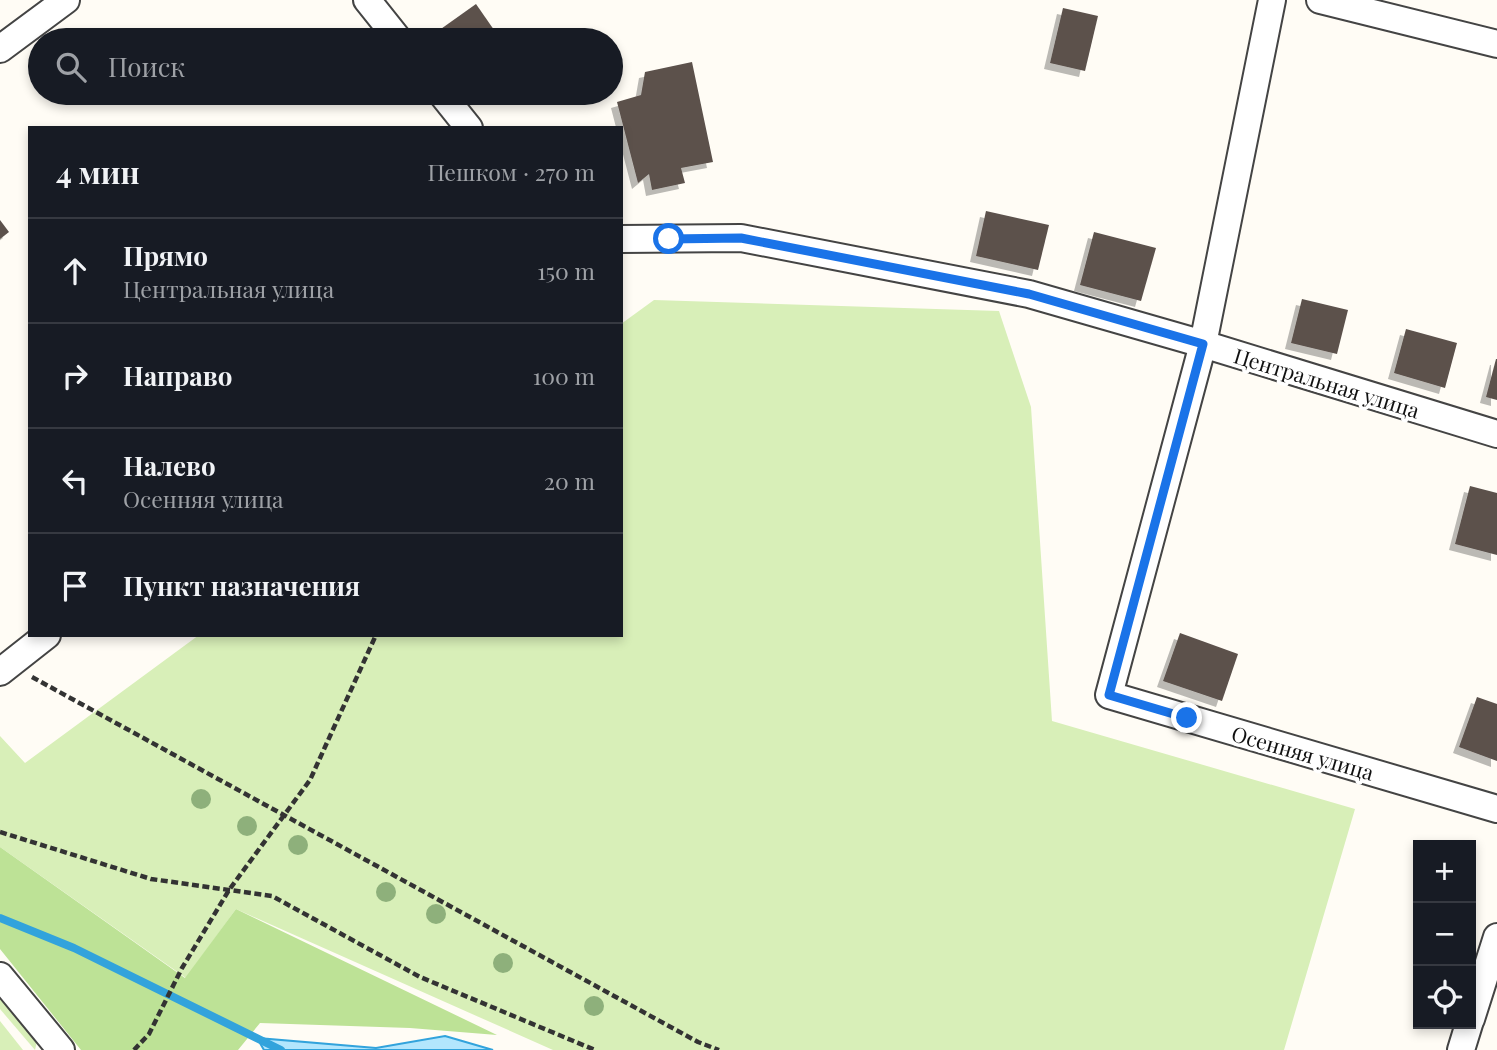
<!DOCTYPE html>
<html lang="ru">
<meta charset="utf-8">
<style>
:root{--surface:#171b24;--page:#20242c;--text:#f1f3f6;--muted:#9ea1a6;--line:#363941}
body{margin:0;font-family:"Playfair Display",serif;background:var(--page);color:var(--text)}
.controls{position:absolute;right:21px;bottom:21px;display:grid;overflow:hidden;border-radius:0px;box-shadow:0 4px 10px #0003}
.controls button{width:63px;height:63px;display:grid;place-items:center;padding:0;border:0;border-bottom:2px solid var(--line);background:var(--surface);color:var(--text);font:35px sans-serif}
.stop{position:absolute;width:21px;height:21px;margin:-16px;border:5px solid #1a73e8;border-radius:50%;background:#fff}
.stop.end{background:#1a73e8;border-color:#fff;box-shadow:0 2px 7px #0008}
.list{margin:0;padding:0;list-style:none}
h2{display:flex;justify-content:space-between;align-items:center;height:91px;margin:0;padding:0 28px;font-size:30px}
h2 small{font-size:23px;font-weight:400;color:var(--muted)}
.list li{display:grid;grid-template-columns:46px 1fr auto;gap:21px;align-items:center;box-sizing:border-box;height:105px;padding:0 28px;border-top:2px solid var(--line)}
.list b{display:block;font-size:26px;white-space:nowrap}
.list p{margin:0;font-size:23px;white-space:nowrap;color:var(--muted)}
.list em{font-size:23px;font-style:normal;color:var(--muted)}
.icon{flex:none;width:38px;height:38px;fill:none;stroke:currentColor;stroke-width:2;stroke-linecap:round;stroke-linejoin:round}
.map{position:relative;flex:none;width:1497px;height:1050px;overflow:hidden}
.search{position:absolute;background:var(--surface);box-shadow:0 4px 10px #0003;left:28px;top:28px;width:595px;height:77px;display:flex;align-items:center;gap:18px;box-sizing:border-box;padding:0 24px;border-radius:38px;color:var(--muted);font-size:26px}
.panel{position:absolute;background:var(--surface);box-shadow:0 4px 10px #0003;left:28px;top:126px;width:595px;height:511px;border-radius:0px}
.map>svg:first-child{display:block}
</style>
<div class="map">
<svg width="1497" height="1050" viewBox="0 0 1497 1050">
<defs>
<filter id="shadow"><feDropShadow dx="-6" dy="6" stdDeviation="0" flood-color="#0004"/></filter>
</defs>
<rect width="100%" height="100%" fill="#fffcf5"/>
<g fill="#d8efb8">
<polygon points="654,300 999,311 1031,407 1052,721 1355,809 1284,1050 553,1050 236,909 186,978 0,847 0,736 25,763 199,635 621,635 621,324"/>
<polygon points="0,996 37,1041 35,1050 0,1009"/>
<polygon points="0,1021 23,1050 0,1050"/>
</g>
<polygon fill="#bde296" points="0,847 185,978 236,909 497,1035 410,1028 260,1023 238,1050 81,1050 0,949"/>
<polygon fill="#b3e6fd" stroke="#32a3dc" stroke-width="2" points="445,1036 493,1050 264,1050 257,1038 376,1048"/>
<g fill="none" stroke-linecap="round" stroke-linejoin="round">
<polyline stroke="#32a3dc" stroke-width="8" points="0,918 74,948 281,1050"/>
</g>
<g fill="#5b514c" filter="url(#shadow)">
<polygon points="476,4 501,40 444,40 438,31"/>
<polygon points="1063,8 1098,16 1085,71 1050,63"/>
<polygon points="692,62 713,162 681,168 685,183 652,190 649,174 638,183 617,102 641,95 645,72"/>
<polygon points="986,211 1049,225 1038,270 976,256"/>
<polygon points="0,220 9,232 0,239"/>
<polygon points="1094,232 1156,248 1141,301 1080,285"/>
<polygon points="1302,299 1348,310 1337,354 1291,343"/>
<polygon points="1406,329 1457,343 1445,388 1394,373"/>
<polygon points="1496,359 1497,359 1497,400 1486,397"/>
<polygon points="1470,486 1497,493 1497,555 1455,544"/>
<polygon points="1180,633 1238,654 1222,701 1163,681"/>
<polygon points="1477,697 1497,704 1497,761 1459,747"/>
</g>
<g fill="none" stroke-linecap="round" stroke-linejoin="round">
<g stroke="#444" stroke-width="30">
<g id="minor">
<polyline points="367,0 399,40"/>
<polyline points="1272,0 1203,344 1109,695 1497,809"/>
<polyline points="1320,0 1497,44"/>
<polyline points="0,49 66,0"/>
<polyline points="441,93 469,128"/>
<polyline points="621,239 741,238 1029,294 1203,344 1497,434"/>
<polyline points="0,672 47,635"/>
<polyline points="0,976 61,1050"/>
<polyline points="1471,1019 1497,937"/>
<polyline points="1461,1050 1469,1024"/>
</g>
</g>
<g stroke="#333" stroke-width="4.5" stroke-dasharray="7 3.5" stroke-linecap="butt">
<polyline points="32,677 698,1042 719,1050"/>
<polyline points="0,832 151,879 272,896 420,977 595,1050"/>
<polyline points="134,1050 149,1034 182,968 229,890 310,780 376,635"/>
</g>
<use href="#minor" stroke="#fff" stroke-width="26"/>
</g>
<g fill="#8eb07b">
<circle cx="201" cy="799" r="10"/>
<circle cx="247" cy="826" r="10"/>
<circle cx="298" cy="845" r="10"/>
<circle cx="386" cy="892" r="10"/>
<circle cx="436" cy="914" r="10"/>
<circle cx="503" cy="963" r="10"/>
<circle cx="594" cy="1006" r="10"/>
</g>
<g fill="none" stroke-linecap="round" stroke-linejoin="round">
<polyline stroke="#1a73e8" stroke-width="9" points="669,239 741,238 1029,294 1203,344 1109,695 1187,718"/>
</g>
<g text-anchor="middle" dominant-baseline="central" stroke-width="7" stroke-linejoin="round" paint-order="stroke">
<g font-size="21" fill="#111" stroke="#fff">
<text transform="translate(1327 382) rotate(17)">Центральная улица</text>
<text transform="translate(1303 752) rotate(16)">Осенняя улица</text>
</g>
</g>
</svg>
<div class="controls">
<button>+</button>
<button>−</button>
<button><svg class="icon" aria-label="locate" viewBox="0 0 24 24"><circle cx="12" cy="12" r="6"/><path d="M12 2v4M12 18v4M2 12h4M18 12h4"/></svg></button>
</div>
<div class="stop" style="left:669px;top:239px"></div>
<div class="stop end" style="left:1187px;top:718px"></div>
<div class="search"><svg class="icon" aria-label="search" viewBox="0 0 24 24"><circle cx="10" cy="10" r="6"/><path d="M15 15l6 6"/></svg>Поиск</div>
<section class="panel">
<h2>4 мин<small>Пешком · 270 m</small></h2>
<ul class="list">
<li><svg class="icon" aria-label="ahead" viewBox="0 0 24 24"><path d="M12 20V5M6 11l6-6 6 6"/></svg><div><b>Прямо</b><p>Центральная улица</p></div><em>150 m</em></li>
<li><svg class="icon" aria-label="right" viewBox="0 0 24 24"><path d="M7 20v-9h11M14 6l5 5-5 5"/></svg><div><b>Направо</b></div><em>100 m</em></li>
<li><svg class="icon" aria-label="left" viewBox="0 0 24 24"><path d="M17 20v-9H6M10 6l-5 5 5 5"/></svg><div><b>Налево</b><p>Осенняя улица</p></div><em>20 m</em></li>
<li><svg class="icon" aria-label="arrive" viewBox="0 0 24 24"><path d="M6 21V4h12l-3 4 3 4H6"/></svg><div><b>Пункт назначения</b></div></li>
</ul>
</section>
</div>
